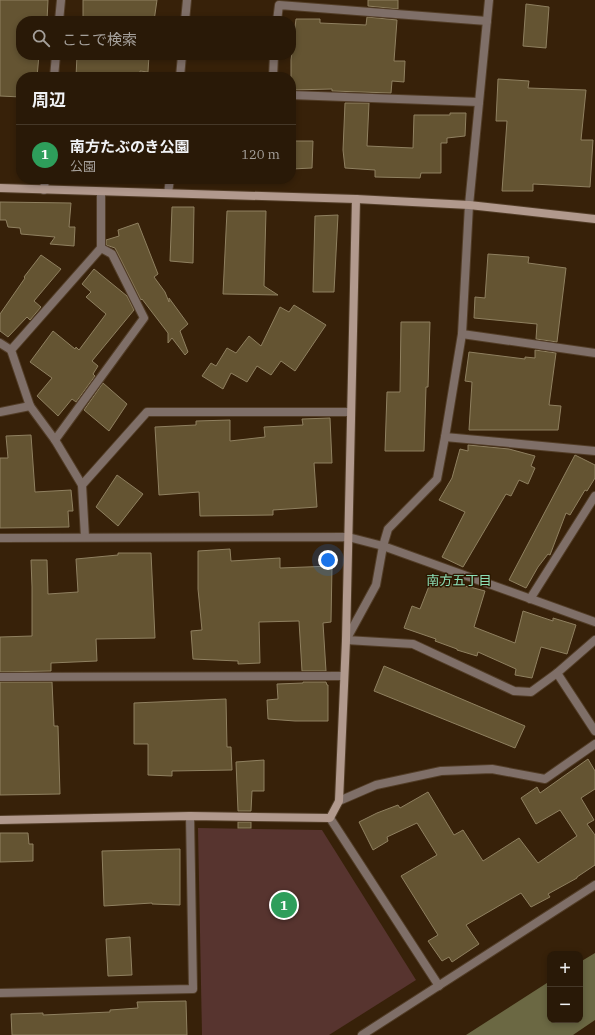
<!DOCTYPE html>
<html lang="ja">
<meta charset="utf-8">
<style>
:root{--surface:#291907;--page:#352615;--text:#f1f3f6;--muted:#a5a09b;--line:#453828;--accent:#4dd39a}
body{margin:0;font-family:"IBM Plex Serif","Noto Sans JP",serif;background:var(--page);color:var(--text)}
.controls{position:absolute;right:12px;bottom:12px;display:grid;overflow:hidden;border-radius:8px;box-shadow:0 2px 6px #0003}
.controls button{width:36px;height:36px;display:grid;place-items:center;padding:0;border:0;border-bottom:1px solid var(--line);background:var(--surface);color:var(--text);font:20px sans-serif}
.you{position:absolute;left:328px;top:560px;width:14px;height:14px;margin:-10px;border:3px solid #fff;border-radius:50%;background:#1a73e8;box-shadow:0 0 0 6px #1a73e833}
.badge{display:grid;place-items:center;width:26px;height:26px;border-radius:50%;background:var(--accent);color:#fff;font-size:13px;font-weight:700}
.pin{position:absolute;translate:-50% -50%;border:2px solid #fff;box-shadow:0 1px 4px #0006}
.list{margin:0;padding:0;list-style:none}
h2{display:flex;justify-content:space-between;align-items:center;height:52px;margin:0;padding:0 16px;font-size:17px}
h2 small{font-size:13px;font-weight:400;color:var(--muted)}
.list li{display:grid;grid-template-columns:26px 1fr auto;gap:12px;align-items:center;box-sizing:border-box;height:60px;padding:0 16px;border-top:1px solid var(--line)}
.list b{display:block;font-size:15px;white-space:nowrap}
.list p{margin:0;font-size:13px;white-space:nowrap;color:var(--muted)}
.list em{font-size:13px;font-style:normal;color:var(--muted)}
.icon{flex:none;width:22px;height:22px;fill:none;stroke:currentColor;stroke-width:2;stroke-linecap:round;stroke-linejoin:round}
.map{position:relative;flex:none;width:595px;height:1035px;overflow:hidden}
.search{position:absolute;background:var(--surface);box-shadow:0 2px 6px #0003;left:16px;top:16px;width:280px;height:44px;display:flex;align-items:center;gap:10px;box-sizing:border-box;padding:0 14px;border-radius:16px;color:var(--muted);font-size:15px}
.panel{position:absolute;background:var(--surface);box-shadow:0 2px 6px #0003;left:16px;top:72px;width:280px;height:112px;border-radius:16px}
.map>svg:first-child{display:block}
</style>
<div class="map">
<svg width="595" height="1035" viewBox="0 0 595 1035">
<rect width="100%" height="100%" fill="#372109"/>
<polygon fill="#57342f" points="198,828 322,830 416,980 329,1035 202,1035"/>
<polygon fill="#6b6843" points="595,953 595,1020 573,1035 466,1035 550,981 550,1020 580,1020 580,962"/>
<g fill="#645432" stroke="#8f8060">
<polygon points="0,0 48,0 47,21 21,21 21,55 39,55 37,77 21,77 21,97 0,96"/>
<polygon points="83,0 157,0 154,21 83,21"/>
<polygon points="368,0 398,0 398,9 368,6"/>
<polygon points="526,4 549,7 546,48 523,46"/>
<polygon points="367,17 397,20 394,61 405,61 404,82 392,81 391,93 332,91 332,89 291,90 291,60 296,19 320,19 320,23 366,25"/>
<polygon points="77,55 149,55 148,72 140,71 140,77 76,77"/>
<polygon points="498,79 529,81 528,88 586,90 581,140 593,140 590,187 533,184 533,191 502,191 507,121 496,121"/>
<polygon points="345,103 369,103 367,146 413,148 414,115 450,115 450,113 466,113 465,136 447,138 447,143 441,143 441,173 421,173 420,178 375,177 375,170 345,168 343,150"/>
<polygon points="292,141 313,141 312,168 292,169"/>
<polygon points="0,202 71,203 69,227 75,227 74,246 50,244 55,237 21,234 20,228 8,227 6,220 0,220"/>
<polygon points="172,207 194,207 193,263 170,261"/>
<polygon points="227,211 266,211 264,286 278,295 223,294"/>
<polygon points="338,215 334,292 313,292 315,216"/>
<polygon points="138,223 158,274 154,277 165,292 169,302 169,298 188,324 180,331 188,352 185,355 172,338 168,343 168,333 142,299 141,300 115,248 106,245 106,240 119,236 118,230"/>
<polygon points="488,254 529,257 528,263 566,268 557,342 536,339 537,324 474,318 475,297 485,298"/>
<polygon points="41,255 61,269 34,301 41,307 30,320 27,317 8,337 0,331 0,314 25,278 24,277"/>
<polygon points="94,269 127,296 134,310 92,361 98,366 93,374 95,376 76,402 72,399 58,416 37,396 52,378 30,362 53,331 75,349 76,347 79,350 106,314 86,297 91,292 82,284"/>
<polygon points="294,305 326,325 295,371 281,361 271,375 257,366 247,382 231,373 223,389 202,376 211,363 216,366 227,348 236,353 249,336 261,346 280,307 289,312"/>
<polygon points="401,322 430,322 428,387 426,387 424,451 385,451 387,392 400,392"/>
<polygon points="535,350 556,353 549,405 561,406 558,430 469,430 472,382 465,381 469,352 525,359 525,357 535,358"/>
<polygon points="103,383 127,404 109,431 84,410"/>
<polygon points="330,418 332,463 314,463 317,507 273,510 273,515 200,516 199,492 159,495 155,427 196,425 196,421 230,420 230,441 265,437 264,427 303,425 302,419"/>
<polygon points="31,435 35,492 71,490 73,511 68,511 69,527 0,528 0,458 8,458 6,436"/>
<polygon points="468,445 509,449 535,456 531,466 535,468 528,484 519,480 511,496 506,494 463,567 442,557 465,512 439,500 452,478 460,449 468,451"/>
<polygon points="575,455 595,465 595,478 587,491 585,490 570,515 566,513 550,555 548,554 538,567 526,588 509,580"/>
<polygon points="117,475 143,494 118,526 96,507"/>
<polygon points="230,549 231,561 280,558 280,568 332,566 331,622 323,623 326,671 302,671 299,621 259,622 260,663 238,664 238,661 193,659 191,631 202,630 198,589 198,551"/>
<polygon points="118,553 151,553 155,638 96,639 97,661 51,663 51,671 0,672 0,637 32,636 32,587 31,560 47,560 48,594 78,592 76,559 118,555"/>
<polygon points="431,581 470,587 485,591 474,627 515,643 523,611 553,621 553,618 576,625 567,654 541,647 532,678 515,675 516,669 478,652 477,656 457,650 457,649 435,641 436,639 404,628 412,606 420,609"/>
<polygon points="384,666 525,726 515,748 374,691"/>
<polygon points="0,682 52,682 54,726 58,726 60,794 0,795"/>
<polygon points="303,682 326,682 327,685 328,685 328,721 295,721 268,719 267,700 278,699 277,684 303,683"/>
<polygon points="226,699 227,747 231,747 232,770 172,771 172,776 148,775 148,744 134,744 134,703"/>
<polygon points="588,759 595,771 595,789 581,798 594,820 587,824 595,835 595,865 577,877 577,878 548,894 550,897 531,907 521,893 466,925 479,944 452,962 449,957 442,961 428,941 438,935 401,876 437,855 417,823 387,837 388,841 373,850 359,822 377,813 398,805 400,808 428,792 454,835 463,830 483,861 519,838 538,863 577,836 560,810 536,824 521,798 537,787 540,793"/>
<polygon points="264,760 264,791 252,791 251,811 238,811 236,762"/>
<rect x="238" y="822" width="13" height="6"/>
<polygon points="0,833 28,833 29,844 33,844 33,861 0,862"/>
<polygon points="180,849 180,905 152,904 152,903 104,906 102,851"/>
<polygon points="130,937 132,975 108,976 106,939"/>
<polygon points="186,1001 187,1035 12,1035 11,1014 43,1013 43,1015 110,1012 110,1010 138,1008 137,1002"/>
</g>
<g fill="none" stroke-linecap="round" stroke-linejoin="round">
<g stroke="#523d27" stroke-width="10">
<g id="street">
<polyline points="489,0 469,205 462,334 445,437 437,479 388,529 383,546 376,585 346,640 413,644 514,691 531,692 557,673 595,640"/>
<polyline points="59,21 61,0"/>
<polyline points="185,21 187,0"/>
<polyline points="277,21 279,5 487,21"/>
<polyline points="54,77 56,55"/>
<polyline points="180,77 182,55"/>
<polyline points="273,77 274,55"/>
<polyline points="291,95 479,102"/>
<polyline points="44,190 45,179"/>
<polyline points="168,193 170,179"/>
<polyline points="462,334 595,353"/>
<polyline points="0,343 11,350"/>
<polyline points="0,412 30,406"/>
<polyline points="445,437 595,451"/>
<polyline points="55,440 144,318 112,254 101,248"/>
<polyline points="82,485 147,412 351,412"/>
<polyline points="85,537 82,485 55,440 30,406 11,350 101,248 101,192"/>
<polyline points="0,538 348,537 383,546 595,622"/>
<polyline points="530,599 595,496"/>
<polyline points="557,673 595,731"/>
<polyline points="0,677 344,676"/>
<polyline points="339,801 376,785 441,771 492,769 545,779 595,744"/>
<polyline points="330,818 439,986"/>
<polyline points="0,993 193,989 190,816"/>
<polyline points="362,1035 595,885"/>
</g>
</g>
<g stroke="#523d27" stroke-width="10">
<g id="secondary">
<polyline points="0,188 356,199 469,205 595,219"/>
<polyline points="0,820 190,816 330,818 339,801 346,640 356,199"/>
</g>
</g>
<use href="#street" stroke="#7f6f68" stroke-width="8"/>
<use href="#secondary" stroke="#b1998d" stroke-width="8"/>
</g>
<g text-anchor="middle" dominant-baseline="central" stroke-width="3" stroke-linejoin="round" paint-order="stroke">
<g font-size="13" fill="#8de0b7" stroke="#2c1801">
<text x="459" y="580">南方五丁目</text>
</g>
</g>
</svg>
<div class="controls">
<button>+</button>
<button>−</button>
</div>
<div class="you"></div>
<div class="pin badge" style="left:284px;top:905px;background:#2e9e5b">1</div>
<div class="search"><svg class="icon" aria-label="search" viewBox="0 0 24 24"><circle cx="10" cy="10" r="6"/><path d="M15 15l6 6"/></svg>ここで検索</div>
<section class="panel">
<h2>周辺<small></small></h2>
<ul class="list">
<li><span class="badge" style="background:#2e9e5b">1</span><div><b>南方たぶのき公園</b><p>公園</p></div><em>120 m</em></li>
</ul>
</section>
</div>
